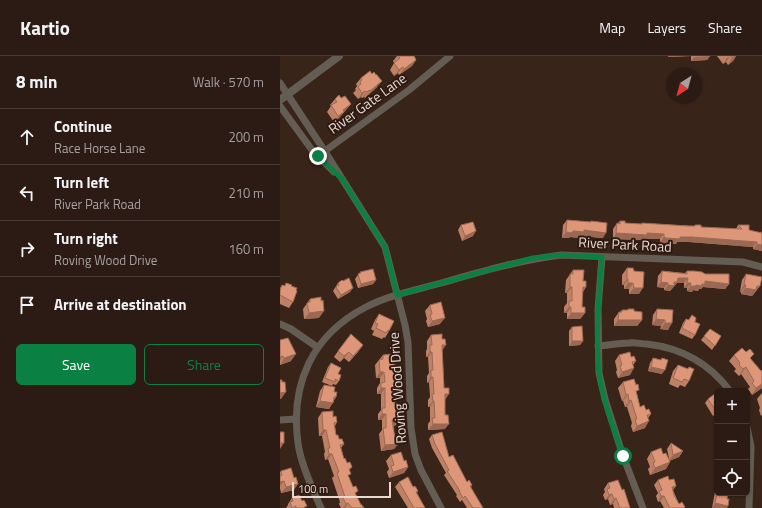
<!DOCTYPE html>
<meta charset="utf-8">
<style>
:root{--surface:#2b1b14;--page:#33241d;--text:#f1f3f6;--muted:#a6a1a0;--line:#473934;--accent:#0b8043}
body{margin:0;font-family:"Titillium Web",sans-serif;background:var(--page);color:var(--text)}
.controls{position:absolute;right:12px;bottom:12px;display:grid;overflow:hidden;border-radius:6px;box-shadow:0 1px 3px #0004}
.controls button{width:36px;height:36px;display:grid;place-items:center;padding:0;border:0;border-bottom:1px solid var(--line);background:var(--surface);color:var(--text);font:20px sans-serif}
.compass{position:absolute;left:386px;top:12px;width:36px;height:36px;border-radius:50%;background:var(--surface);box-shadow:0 1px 3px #0004;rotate:216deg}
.scale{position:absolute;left:12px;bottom:10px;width:99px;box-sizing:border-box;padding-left:4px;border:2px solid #e8d9d3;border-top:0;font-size:11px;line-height:14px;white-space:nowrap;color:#e8d9d3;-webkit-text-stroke:3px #2e1a11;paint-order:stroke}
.stop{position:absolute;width:12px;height:12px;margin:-9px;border:3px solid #0b8043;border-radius:50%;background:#fff}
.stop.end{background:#0b8043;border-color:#fff;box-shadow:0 1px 4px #0008}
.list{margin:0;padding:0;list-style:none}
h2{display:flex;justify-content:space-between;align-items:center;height:52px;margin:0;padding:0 16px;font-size:17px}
h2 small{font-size:13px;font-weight:400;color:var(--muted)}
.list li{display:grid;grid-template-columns:26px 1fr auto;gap:12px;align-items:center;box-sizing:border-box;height:56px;padding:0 16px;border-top:1px solid var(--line)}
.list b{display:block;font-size:15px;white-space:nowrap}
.list p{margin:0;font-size:13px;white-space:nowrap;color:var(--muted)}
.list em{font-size:13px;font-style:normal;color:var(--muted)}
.actions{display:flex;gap:8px;padding:12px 16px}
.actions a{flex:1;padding:9px 0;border:1px solid var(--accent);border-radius:6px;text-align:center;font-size:14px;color:var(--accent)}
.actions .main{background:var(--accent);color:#fff}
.icon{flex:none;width:22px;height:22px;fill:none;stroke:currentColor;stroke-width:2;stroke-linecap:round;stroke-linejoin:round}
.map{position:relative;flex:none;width:482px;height:452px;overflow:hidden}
header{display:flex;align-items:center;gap:24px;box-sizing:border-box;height:56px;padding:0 20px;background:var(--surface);border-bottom:1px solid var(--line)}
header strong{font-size:19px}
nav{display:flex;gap:22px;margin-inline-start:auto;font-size:14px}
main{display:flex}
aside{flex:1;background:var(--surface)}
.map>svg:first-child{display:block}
</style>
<header>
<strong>Kartio</strong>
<nav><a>Map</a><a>Layers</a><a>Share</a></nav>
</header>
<main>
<aside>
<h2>8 min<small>Walk · 570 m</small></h2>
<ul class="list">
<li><svg class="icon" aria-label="ahead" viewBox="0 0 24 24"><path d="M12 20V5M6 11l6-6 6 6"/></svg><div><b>Continue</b><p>Race Horse Lane</p></div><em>200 m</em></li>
<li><svg class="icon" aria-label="left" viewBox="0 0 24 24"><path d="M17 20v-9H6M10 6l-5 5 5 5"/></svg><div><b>Turn left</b><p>River Park Road</p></div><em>210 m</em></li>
<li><svg class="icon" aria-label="right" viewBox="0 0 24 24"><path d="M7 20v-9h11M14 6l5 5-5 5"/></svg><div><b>Turn right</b><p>Roving Wood Drive</p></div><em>160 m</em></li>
<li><svg class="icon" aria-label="arrive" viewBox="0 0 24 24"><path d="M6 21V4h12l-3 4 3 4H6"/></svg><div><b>Arrive at destination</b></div></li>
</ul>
<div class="actions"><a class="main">Save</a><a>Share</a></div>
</aside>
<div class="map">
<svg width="482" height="452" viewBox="0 0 482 452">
<rect width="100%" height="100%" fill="#39241a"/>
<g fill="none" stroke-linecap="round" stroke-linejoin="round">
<g stroke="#645d54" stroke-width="7">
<polyline points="0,27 44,94 105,191 125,269 128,286 131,372 135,398 141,414 161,452"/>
<polyline points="0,50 32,94 54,116"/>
<polyline points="38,100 129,34 170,0"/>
<polyline points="322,201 318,253 319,317 325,343 343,400 363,452"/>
<polyline points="0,268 11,273 37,291"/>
<path d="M318,290C329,289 339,287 349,287C355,286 361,288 367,288C402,292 429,307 450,335"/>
<polyline points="0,364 16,363"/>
<polyline points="467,371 471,391 469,452"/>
<path d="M41,452C33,434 20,406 18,387C10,328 32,279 86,251C109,239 136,234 161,227C200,216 240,204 281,199L463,206L482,211"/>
</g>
<polyline stroke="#645d54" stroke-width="8" points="0,44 59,0"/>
</g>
<g fill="#be8166">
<polygon points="117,0 134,0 136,4 132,10 119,19 118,17 114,20 110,14 114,7 113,5"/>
<polygon points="388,0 430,0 427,4 411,5 411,0 388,1"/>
<polygon points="437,0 456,0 453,5 448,9 446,6 443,8"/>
<polygon points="81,22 97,31 85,42 84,41 82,42 81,41 78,43 73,37 76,34 75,33 77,30 76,28"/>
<polygon points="61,42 71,48 59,62 54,66 47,56 51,50 50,49 55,43"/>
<polygon points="287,164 310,166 311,165 323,182 301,180 300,182 290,181 289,182 282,182 283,169"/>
<polygon points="340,165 345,167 361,168 362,167 414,170 415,169 421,171 456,173 458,169 469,174 481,177 482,175 482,195 473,193 473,191 409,186 397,186 396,188 382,187 380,186 380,183 365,183 363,184 333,183 333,173 337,167 338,167"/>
<polygon points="181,169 193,180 182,185 178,174"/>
<polygon points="347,212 354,215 359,238 349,238 349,233 344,233 344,229 342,229 342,219"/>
<polygon points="293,214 303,225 306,231 303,236 302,251 305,257 300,263 287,263 287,257 284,257 284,251 287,247 287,237 285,237 286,224"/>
<polygon points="382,215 405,217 407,215 425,218 449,228 445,233 423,231 421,233 419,233 418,235 413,234 412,236 407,235 407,232 404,232 404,227 397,227 390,235 384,234 384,232 377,231 378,220"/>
<polygon points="80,216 96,224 93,228 78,232 75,223"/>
<polygon points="466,218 480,230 472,240 461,238 461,236 460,235 462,224"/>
<polygon points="6,227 11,230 16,234 13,246 9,252 0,248 0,232 2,229 4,230"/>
<polygon points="58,227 70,236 58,243 53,235"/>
<polygon points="30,243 39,262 24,263 23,253"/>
<polygon points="150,249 160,268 148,271 146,265 147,263 145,255"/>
<polygon points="348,253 354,255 362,264 357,270 334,270 334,263 339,256 340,256 342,254 347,254"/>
<polygon points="377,253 393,254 388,274 380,273 381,270 372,269 373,259"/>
<polygon points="99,258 109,275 105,282 104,281 102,283 92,279 94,275 91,273 95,264"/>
<polygon points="412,259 415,266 415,279 412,283 399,277 403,267 406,263 408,264"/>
<polygon points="292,271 303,285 300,289 289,290 289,275"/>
<polygon points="430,273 441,280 432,294 421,284"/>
<polygon points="151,279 162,293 165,344 165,373 148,374 148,368 150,365 150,351 148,351 148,344 150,341 149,326 147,327 147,320 149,317 148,301 146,301 146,295 147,293 147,285"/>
<polygon points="0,284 11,305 0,309"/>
<polygon points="83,289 78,296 69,306 64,302 60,306 54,301 58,295"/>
<polygon points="103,299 118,341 116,344 116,353 117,357 119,364 115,370 113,370 115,382 118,388 114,393 101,395 99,378 102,374 102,364 98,364 98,358 101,354 101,338 97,338 97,332 100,327 100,322 96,322 95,309"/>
<polygon points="339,299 351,301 356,305 353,309 350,319 338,322 336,316 337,314 335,305"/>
<polygon points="454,299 471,303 482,332 472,339 468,333 470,331 461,318 459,320 454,315 456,313 449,305"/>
<polygon points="373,302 381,304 382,302 382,318 368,315 370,307"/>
<polygon points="51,307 58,318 59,325 56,329 53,328 52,330 42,326 48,311"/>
<polygon points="398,309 407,313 409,311 409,325 405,331 400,329 398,332 389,328 393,315"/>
<polygon points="343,326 357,338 360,351 366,354 371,358 368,362 365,372 353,376 351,370 352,367 347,351 345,351 343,345 342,345 338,332"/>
<polygon points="44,329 54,336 56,341 49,353 36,351 40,335"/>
<polygon points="482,337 482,359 481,360 479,354 480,352 477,343 481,338"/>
<polygon points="437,338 437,357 433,360 425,347 428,343"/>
<polygon points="42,356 53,361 57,366 55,370 56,379 59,383 64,388 61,392 64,403 72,411 69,415 68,421 81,449 84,452 61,452 59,448 60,446 52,422 54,420 48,403 45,404 44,398 45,396 42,380 39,380 38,362"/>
<polygon points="152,379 169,401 187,426 192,429 191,431 203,452 187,452 182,444 180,446 176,440 177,439 164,419 166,417 152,392 149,383"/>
<polygon points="391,387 403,395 399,401 389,405 390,406 386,413 370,419 368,413 370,411 367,403 371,396 383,398 389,403 387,393"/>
<polygon points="111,399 124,405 128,411 124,417 109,422 107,416 109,413 106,405"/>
<polygon points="1,415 14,434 1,437 0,432 0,416"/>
<polygon points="378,424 389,424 396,430 393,434 399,448 404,452 384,452 380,445 378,446 376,440 378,437 374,429"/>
<polygon points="119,426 133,431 138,435 137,437 145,452 128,452 115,431"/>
<polygon points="328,427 342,434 350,452 334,452 333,448 330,449 328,443 325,444 323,439 325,436 324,433"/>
<polygon points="437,432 437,437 447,443 447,452 432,452 435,436"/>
<polygon points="12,442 25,452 6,452 8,449 8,448"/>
</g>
<g fill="#9b6953">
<polygon points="388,0 411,0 388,1"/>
<polygon points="430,0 427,4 411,5 414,1"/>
<polygon points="450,0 446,6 443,8 447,2"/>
<polygon points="455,0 456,0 453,5 448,9 452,2"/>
<polygon points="136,4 132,10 119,19 124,13"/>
<polygon points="123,11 118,17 114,20 119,14"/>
<polygon points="102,25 97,31 85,42 90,35"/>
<polygon points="89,34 84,41 82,42 87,36"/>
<polygon points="85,35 81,41 78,43 82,37"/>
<polygon points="71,48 59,62 54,66 63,54"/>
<polygon points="304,174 326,177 323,182 301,180 300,182 290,181 289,182 282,182 286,176"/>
<polygon points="196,175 193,180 182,185 185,180"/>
<polygon points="336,177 367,177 384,178 380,183 365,183 363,184 333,183"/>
<polygon points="384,181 412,181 477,186 473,191 409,186 397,186 396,188 382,187 380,186"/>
<polygon points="477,188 482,189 482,195 473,193"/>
<polygon points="398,222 408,222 404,227 397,227 390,235 384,234 388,229"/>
<polygon points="347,223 348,223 344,229 342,229"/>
<polygon points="96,224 93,228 78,232 81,228"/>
<polygon points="425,225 449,228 445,233 423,231 421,233 419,233 418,235 413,234 412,236 407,235 410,230 422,228"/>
<polygon points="381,226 388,227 384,232 377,231"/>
<polygon points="348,227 353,227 349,233 344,233"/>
<polygon points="407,227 411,227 407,232 404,232"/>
<polygon points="464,229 466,229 461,236 460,235"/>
<polygon points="477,230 480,230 472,240 461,238 465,232"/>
<polygon points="290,231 292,231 287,237 285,237"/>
<polygon points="303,231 306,231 301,237"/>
<polygon points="73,232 70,236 58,243 61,239"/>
<polygon points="354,232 363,232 359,238 349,238"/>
<polygon points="289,251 291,251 287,257 284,257"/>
<polygon points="44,255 39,262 24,263 29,257"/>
<polygon points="291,257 305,257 300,263 287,263"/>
<polygon points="165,262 160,268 148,271 152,265"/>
<polygon points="376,263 385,264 381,270 372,269"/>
<polygon points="338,264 362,264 357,270 334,270"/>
<polygon points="385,267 392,267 388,274 380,273"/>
<polygon points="292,285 303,285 300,289 289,290"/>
<polygon points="83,289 78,296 69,306 73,300"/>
<polygon points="162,289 166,289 162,295"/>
<polygon points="69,296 64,302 60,306 64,300"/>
<polygon points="150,296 152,296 148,301 146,301"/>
<polygon points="16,298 11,305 0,309 4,302"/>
<polygon points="3,300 0,305 0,302"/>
<polygon points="371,311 385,314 382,318 368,315"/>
<polygon points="466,311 461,318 459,320 463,313"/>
<polygon points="354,312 350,319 338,322 342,316"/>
<polygon points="100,316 104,316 100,322 96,322"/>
<polygon points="151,321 153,321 149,326 147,327"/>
<polygon points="482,328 482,332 472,339 476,332"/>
<polygon points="101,332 105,332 101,338 97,338"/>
<polygon points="6,336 1,343 0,343 0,337"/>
<polygon points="165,338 169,338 165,344"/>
<polygon points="348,338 343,345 342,345 346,339"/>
<polygon points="54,341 56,341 49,353 36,351 40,345"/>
<polygon points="351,344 347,351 345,351 349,345"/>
<polygon points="153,345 154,345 150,351 148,351"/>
<polygon points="436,355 437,355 437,357 433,360"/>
<polygon points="102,358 106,358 102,364 98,364"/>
<polygon points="112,364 119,364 115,370 108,370"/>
<polygon points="369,365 365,372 353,376 357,370"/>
<polygon points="153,368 169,368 165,373 148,374"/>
<polygon points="43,374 46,374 42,380 39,380"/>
<polygon points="1,387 4,387 0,393 0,388"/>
<polygon points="118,388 114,393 101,395 105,389"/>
<polygon points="403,395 399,401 389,405 393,399"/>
<polygon points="49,398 52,398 48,403 45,404"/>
<polygon points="390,406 386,413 370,419 375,412"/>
<polygon points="128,411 124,417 109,422 113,416"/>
<polygon points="4,425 0,430 0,426"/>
<polygon points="18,428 14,434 1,437 6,431"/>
<polygon points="396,430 392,435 392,431"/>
<polygon points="332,438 328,443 325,444 329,439"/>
<polygon points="381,440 384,440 380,445 378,446"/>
<polygon points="336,442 333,448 330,449 334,443"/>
<polygon points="68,447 65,452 63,452 66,448"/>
<polygon points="435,447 448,450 447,452 432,452"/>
</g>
<g fill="#dd9677" stroke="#9b6953">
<polygon points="118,0 134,0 136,4 124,13 123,11 119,14 114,7 120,2"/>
<polygon points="451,0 455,0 452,2"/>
<polygon points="90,15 92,18 94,16 96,19 96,18 102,25 90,35 89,34 87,36 85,35 82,37 78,31 81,28 80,26 82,24 81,22"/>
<polygon points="59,39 61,42 65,40 71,48 63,54 64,56 58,60 51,49 57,46 55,43"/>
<polygon points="287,164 311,166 311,165 327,167 326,177 304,174 304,176 293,175 292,177 286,176"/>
<polygon points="340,165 345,165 345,167 362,168 362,167 408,170 415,170 415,169 421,169 421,171 462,173 458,169 469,169 469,174 482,177 482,189 477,188 477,186 412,181 400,181 400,183 386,182 384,181 384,178 367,177 367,179 336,177 337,167 340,168"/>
<polygon points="193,166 196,175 185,180 181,169"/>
<polygon points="347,212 353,212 354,215 364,216 363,232 354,232 353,227 348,227 348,223 347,223"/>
<polygon points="93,213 96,224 81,228 78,218 81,217 80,216"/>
<polygon points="293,214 304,214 303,225 306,225 306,231 303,231 302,251 305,251 305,257 291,257 291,251 289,251 289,245 292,245 292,231 290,231 290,218 293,218"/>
<polygon points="382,215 407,218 407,215 414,215 422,216 425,218 449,218 449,228 425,225 425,228 422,228 422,230 416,229 416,230 410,230 411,227 407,227 408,222 398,222 397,226 394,226 394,230 388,229 388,227 381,226"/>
<polygon points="466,218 482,221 480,230 477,230 476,234 465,232 466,229 464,229"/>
<polygon points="69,222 73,232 61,239 56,231 59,229 58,227 62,224 63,225"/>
<polygon points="6,227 12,229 11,230 17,232 16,234 17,235 13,246 0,239 0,235 2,229 5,230"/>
<polygon points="41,241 41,245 43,244 44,255 29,257 27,247 30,246 30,243"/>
<polygon points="161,246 165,262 152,265 150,259 152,258 150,249"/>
<polygon points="348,253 354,253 354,255 362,256 362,264 338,264 339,256 342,256 342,254 348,254"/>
<polygon points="377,253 393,254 392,267 385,267 385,264 376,263"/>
<polygon points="99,258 114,265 109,275 108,274 106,277 96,272 98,268 95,267"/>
<polygon points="412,259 416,262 415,266 420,268 415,279 402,272 406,263 409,264"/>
<polygon points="302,270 303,285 292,285 292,271"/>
<polygon points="430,273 441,280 435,290 424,280"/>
<polygon points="71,278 83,289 73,300 69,296 64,300 58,295"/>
<polygon points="162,278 162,283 165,283 166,289 162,289 164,332 169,332 169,338 165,338 165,359 168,359 169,368 153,368 152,362 155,362 154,345 153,345 152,338 154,338 153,321 151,321 151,314 153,314 152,296 150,296 150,289 152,289 151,279"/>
<polygon points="8,282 16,298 4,302 3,300 0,301 0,284"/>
<polygon points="462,292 466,296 470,293 474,298 470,302 481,315 482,314 482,328 476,332 472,327 474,325 466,311 463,313 459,309 460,307 454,299"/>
<polygon points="350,296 351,301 354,300 356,305 352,306 354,312 342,316 340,310 342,309 339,299"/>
<polygon points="113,298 114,309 116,309 116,334 118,334 118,341 116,341 116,353 117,357 119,357 119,364 112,364 115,382 117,381 118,388 105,389 103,372 106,372 106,358 102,358 102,352 105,352 105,332 101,332 101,327 105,326 104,316 100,316 99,304 103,303 103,299"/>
<polygon points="373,302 381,304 382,302 388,304 385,314 371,311"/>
<polygon points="51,307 61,312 58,318 61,319 59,325 55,323 55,326 45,322"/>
<polygon points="398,309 408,313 409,311 414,313 409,325 404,323 402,326 393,322"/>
<polygon points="354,323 356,329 358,328 359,334 356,335 360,351 364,349 366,354 369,353 371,358 367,359 369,365 357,370 355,363 357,363 351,344 349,345 348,338 346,339 343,326"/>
<polygon points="0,324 2,324 2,326 5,326 6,336 0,337"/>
<polygon points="44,329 55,331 54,336 57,336 56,341 54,341 53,347 40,345"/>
<polygon points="436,337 437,338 437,355 436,355 428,343"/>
<polygon points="53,355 53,361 56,360 57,366 54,367 56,379 58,379 59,383 62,383 64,388 60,389 64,403 65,402 67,407 70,406 72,411 69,413 71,418 68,419 73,431 76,430 78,435 75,437 81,449 81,448 84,452 72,452 68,447 66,448 63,442 65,441 57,417 59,416 52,398 49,398 48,392 50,392 46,374 43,374 42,356"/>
<polygon points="0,376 4,376 4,387 1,387 1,391 0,391"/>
<polygon points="162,376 169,401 173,399 187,426 189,424 192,429 190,430 203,452 193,452 185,440 183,442 179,435 180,435 167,415 169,414 155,388 152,379"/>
<polygon points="391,387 403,395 393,399"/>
<polygon points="381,392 383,398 386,397 390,406 375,412 373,407 375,406 371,396"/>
<polygon points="121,396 124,405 126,404 128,411 113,416 111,410 114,409 111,399"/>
<polygon points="11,412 14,422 16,421 18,428 6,431 4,425 0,426 0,420 2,419 1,415"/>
<polygon points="388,420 389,424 394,423 396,430 392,431 394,439 399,448 402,446 405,451 403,452 390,452 384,440 381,440 379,435 382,434 378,424"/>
<polygon points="128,421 133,431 135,430 138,435 136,436 145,452 134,452 119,426"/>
<polygon points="338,424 342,434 344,433 350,452 340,452 336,442 334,443 332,438 329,439 327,433 330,432 328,427"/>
<polygon points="437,437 448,437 447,443 449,443 448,450 435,447"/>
<polygon points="19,439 22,445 24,444 27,450 24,451 25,452 16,452 16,450 12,452 10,446 13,445 12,442"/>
</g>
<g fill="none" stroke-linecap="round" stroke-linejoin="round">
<path stroke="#0b8043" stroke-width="5" d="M38,100L62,123L105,191L117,239L253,202L281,199L322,201C319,239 315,279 319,317C323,346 334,373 343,400"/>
</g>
<g text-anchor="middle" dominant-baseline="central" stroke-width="4" stroke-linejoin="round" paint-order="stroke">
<g font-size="14" fill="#e8d9d3" stroke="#2e1a11">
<text transform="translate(87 47) rotate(-36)">River Gate Lane</text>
<text transform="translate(345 188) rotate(3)">River Park Road</text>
<text transform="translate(117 332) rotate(-94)">Roving Wood Drive</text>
</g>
</g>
</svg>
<div class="controls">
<button>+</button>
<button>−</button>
<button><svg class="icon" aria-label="locate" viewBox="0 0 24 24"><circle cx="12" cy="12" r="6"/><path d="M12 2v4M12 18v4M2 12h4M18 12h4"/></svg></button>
</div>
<svg class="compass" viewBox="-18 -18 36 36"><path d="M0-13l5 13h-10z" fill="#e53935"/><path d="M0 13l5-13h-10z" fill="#a6a1a0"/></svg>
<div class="scale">100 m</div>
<div class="stop" style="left:343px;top:400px"></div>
<div class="stop end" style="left:38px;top:100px"></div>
</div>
</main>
